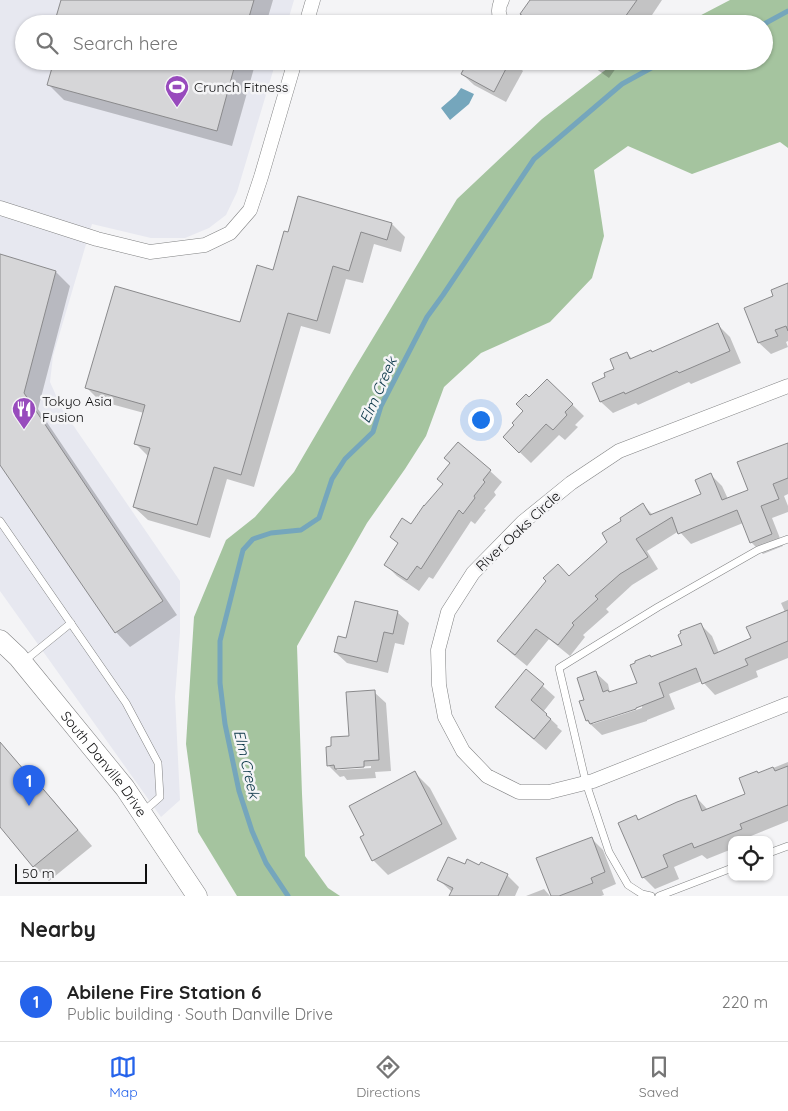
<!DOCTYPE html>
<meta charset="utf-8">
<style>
:root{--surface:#fff;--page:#f2f2f2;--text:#222;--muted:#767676;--line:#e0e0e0;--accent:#2563eb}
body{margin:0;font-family:Quicksand,sans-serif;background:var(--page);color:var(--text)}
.controls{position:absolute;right:15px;bottom:15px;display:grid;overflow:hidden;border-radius:10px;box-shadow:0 1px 4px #0004}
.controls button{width:45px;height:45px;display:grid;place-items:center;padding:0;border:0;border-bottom:1px solid var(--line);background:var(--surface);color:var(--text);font:25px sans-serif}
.scale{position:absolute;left:15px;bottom:12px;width:132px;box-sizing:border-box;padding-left:5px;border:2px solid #0f0f10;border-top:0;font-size:14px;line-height:18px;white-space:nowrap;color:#0f0f10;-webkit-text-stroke:4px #f4f4f6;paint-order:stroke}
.you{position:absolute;left:480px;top:419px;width:18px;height:18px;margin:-12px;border:4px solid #fff;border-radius:50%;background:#1a73e8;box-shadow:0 0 0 8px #1a73e833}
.badge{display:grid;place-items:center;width:32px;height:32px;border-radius:50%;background:var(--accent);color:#fff;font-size:16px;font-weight:700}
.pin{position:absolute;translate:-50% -41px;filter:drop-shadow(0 1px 2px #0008)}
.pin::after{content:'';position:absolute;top:26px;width:18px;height:15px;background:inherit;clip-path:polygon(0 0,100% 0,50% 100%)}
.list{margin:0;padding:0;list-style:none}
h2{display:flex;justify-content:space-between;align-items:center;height:65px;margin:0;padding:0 20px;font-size:21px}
h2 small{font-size:16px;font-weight:400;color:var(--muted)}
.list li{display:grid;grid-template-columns:32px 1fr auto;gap:15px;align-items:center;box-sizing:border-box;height:80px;padding:0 20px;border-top:1px solid var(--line)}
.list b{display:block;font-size:19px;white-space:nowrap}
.list p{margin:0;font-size:16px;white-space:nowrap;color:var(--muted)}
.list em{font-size:16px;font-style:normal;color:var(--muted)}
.icon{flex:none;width:28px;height:28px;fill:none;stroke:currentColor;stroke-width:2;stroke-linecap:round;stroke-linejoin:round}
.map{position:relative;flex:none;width:788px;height:896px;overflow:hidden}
.search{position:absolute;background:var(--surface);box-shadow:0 1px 4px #0004;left:15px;right:15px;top:15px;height:55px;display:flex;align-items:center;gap:12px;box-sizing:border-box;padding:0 18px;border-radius:28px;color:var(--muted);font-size:19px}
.sheet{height:145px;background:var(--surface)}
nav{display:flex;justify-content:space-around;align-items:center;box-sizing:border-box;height:70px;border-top:1px solid var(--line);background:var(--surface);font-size:14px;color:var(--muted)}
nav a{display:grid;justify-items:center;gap:2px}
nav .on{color:var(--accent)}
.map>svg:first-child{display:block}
</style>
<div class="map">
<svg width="788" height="896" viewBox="0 0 788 896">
<rect width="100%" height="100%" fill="#f4f4f6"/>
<polygon fill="#e7e8f0" points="0,0 294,0 287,24 24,24 24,61 276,61 237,192 226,215 209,228 185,238 151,238 92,224 53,356 50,382 62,409 180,581 180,632 175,697 180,800 161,817 0,591"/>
<polygon fill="#a5c49f" points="730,0 788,0 788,148 780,142 692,174 628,146 594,170 604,236 592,278 550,322 481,353 444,387 426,436 405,469 367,523 297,646 302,794 305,856 328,888 340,896 237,896 198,832 186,744 194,617 226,540 255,517 294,472 353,371 457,199 542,119 617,61 764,61 764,24 684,24"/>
<polygon fill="#75a6bc" points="461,88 474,94 469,104 450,120 441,108 456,95"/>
<g fill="#0003" fill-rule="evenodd">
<polygon points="62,0 273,0 266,24 55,24"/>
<polygon points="531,0 662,0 646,24 532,24 522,14"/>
<polygon points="55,61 256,61 232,146 64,100 49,85"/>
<polygon points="469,61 513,61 523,71 506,102 474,85 462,74"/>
<polygon points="585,61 621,61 609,78"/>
<polygon points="392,224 405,237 401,252 374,244 363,283 346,279 330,334 301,326 254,487 227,479 210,538 148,520 134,507 149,457 135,443 144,413 100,401 87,388 241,324 274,271 285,232"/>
<polygon points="0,264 56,272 70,286 38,409 177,615 130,647 116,632 0,463"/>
<polygon points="788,284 788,341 786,342 788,347 771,354 759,343 745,309 775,297"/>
<polygon points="718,325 730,337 741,363 691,384 689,382 638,405 636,403 613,413 601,402 593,384 607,378 616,369 627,353 633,360 653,353"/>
<polygon points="547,380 584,416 575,425 578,427 565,440 559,435 531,463 504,437 525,412 529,399"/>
<polygon points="788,444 788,494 784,496 788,506 788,512 772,518 783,546 763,554 751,542 743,523 691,544 679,531 647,551 658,569 632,585 606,609 609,612 583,635 585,637 570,656 549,639 527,666 511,653 499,641 609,542 623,521 643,505 653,515 703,495 711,475 722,486 728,499 750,491"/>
<polygon points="490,471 502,482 494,492 496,495 484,509 486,510 475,524 471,521 433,579 429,577 419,591 397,576 385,564 399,544 391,537 411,526"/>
<path d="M788,600V658L756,671L758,677L715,695L702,681L669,694L675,709L647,720V721L602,735L587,721L581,702L585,700L596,673L608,684L610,693L638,684L651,658L683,645L701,625L712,636L719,653L753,639L785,612L781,603ZM642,706V708L593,724V721Z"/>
<polygon points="397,612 409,623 404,645 395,643 388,673 347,663 335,652 347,640"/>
<polygon points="526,671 555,697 543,712 558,726 557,727 562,731 546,750 509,719 497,707"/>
<path d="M374,692L386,703L391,771L375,772L376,778L347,780L344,776L340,777L328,765L332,748L350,737ZM371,766V768L337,770V768Z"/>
<polygon points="7,751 22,767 37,785 53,800 92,846 49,881 34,866 0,825 0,757"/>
<polygon points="788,762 788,821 751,836 753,840 732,840 732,849 707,859 702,855 674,867 679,879 655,889 643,877 636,817 640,820 696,797 708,810 747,795 758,774"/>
<polygon points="415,773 430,788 457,839 388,875 373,860 365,836"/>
<polygon points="591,838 603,850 616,884 602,890 604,895 601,896 552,896"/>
<polygon points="465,866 507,875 519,887 515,896 451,896 452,892 439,880"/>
<polygon points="544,889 550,896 526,896"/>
</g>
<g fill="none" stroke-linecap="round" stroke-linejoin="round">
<g stroke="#75a6bc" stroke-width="5">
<polyline points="764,24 788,11"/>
<polyline points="288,896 266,863 252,831 239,791 225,724 220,683 220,641 243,550 253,539 271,533 301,530 319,518 332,479 345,459 373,432 381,406 427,317 443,295 534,159 622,84 664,61"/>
</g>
</g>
<g fill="#d6d6d8" stroke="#8a8a8c">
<polygon points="61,0 254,0 247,24 54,24"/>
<polygon points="530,0 637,0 620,24 535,24 520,14"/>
<polygon points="54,61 236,61 217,131 47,85"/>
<polygon points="468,61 510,61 494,92 461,74"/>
<polygon points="298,196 392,223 387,240 361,232 349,271 333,266 317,321 288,313 241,475 214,467 197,525 133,507 150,448 134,444 145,405 85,388 115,286 240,322 257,265 273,270 284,231 288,232"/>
<polygon points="0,254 56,271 24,393 163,601 115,633 0,465"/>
<polygon points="788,283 788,331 786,326 775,330 778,336 758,343 744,308 773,296 771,290"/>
<polygon points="718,323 730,351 679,373 677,371 625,394 624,392 600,402 592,383 605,377 604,373 614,369 610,359 627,352 630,359 651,350 652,352"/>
<polygon points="547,379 573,404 565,412 567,415 553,430 546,424 519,453 503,437 514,425 512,423 523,411 516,404 526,394 529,397"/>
<polygon points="458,442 491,470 483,480 485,482 474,496 475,498 463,514 459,510 421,569 417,566 407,580 384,565 398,543 390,537 402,518 411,524 424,505 424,506 443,484 437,479 450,463 444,458"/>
<polygon points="788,443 788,478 773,484 779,499 761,506 772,534 750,543 737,510 678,534 672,517 636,539 648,557 620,574 595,596 598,599 572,623 574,625 558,645 536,629 515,655 497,641 546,581 543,578 558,564 569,576 607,542 602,533 621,521 620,518 643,503 650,515 701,494 695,480 711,473 722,500 748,490 737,462"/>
<polygon points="355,601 398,611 393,634 384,632 377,662 334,652 338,636 346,638"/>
<polygon points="788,610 788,641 745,659 748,665 702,684 696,668 659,683 664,697 636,708 636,709 590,724 588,720 586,721 579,701 584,700 577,678 596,671 603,692 608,690 609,692 637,683 630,665 635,663 635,661 650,655 651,657 682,645 678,635 681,633 680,631 701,623 714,654 751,638 746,627"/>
<polygon points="526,669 544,684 531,700 547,714 546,715 551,719 534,739 495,707"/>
<polygon points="375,690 379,760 364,761 364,767 335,769 334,765 327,766 326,747 331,746 331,737 349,736 346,692"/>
<polygon points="0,742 36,784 38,783 78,830 33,867 0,827"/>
<polygon points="788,766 788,805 740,824 742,829 694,848 692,843 663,855 668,867 642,878 618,823 636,815 638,820 677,802 696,795 702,811 745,794 739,778 757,771 758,773 773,767 775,771"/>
<polygon points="415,771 442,824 372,861 360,837 364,835 349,806"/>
<polygon points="592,837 605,872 591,878 593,883 559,896 551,896 536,858"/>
<polygon points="448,857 465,864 467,859 479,865 481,862 508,874 498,896 449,896 453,888 437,880"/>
</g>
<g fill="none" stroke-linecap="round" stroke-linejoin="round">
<g stroke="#818283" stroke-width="8">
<g id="lane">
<polyline points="0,521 126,703 158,763 160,797 144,811"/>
<polyline points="23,662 71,623"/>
<polyline points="769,853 788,846"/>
<polyline points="651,896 642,894 628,885 609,852 586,783 559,668 658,607 758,550 788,539"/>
<polyline points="659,896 732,868"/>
</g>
</g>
<g stroke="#818283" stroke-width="15">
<g id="street">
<path d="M502,0C497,9 498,16 504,24"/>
<polyline points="306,24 313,0"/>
<polyline points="0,208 97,239 150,252 205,245 230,233 250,210 261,177 295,61"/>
<polyline points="788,386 619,451 571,483 523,522 473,573 448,612 438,650 439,685 445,717 463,751 487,776 519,792 549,792 593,781 788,704"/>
</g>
</g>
<g stroke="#818283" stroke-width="21">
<g id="secondary">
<path id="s1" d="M0,640L18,657L125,788L197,896"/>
</g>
</g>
<use href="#lane" stroke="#fff" stroke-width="7"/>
<use href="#street" stroke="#fff" stroke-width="14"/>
<use href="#secondary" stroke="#fff" stroke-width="20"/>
</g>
<defs>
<g id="stadium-pin" transform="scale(1.25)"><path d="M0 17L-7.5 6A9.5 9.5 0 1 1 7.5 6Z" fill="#984bbd" stroke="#f4f4f6"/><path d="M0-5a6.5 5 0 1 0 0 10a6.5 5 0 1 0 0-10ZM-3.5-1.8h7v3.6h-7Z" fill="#fff"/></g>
<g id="restaurant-pin" transform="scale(1.25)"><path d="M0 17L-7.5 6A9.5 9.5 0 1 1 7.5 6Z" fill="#984bbd" stroke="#f4f4f6"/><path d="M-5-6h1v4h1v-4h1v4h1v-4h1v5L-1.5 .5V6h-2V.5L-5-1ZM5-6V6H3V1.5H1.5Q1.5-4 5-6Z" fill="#fff"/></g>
</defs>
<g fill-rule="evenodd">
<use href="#stadium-pin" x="177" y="87"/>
<use href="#restaurant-pin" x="24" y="409"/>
</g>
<g text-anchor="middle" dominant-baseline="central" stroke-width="5" stroke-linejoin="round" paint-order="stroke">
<g font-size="14" fill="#0f0f10" stroke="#f4f4f6" text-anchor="start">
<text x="194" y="87">Crunch Fitness</text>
<text x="42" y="401">Tokyo Asia<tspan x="42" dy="16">Fusion</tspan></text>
</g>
<g font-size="14" fill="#0f0f10" stroke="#f4f4f6">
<text transform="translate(518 531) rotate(-43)">River Oaks Circle</text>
<text stroke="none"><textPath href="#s1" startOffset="162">South Danville Drive</textPath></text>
</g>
<g font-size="15" font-style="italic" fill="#093546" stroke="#f4f4f6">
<text transform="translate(378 390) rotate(-66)">Elm Creek</text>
<text transform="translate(247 764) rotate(77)">Elm Creek</text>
</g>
</g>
</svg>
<div class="controls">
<button><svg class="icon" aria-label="locate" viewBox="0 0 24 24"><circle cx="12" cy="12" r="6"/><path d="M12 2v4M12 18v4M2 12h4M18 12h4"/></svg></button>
</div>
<div class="scale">50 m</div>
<div class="you"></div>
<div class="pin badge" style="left:29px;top:806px">1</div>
<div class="search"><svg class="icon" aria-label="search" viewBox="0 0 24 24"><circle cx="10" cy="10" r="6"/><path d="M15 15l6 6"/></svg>Search here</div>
</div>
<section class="sheet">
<h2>Nearby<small></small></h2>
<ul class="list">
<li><span class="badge">1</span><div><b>Abilene Fire Station 6</b><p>Public building · South Danville Drive</p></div><em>220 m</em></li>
</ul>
</section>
<nav>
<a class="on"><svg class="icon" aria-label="map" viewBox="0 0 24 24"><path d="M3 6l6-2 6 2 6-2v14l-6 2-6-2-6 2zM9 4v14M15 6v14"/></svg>Map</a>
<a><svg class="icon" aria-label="directions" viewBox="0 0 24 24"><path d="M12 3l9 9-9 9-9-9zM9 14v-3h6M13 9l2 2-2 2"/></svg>Directions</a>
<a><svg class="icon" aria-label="saved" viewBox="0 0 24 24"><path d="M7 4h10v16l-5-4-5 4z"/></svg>Saved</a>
</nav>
